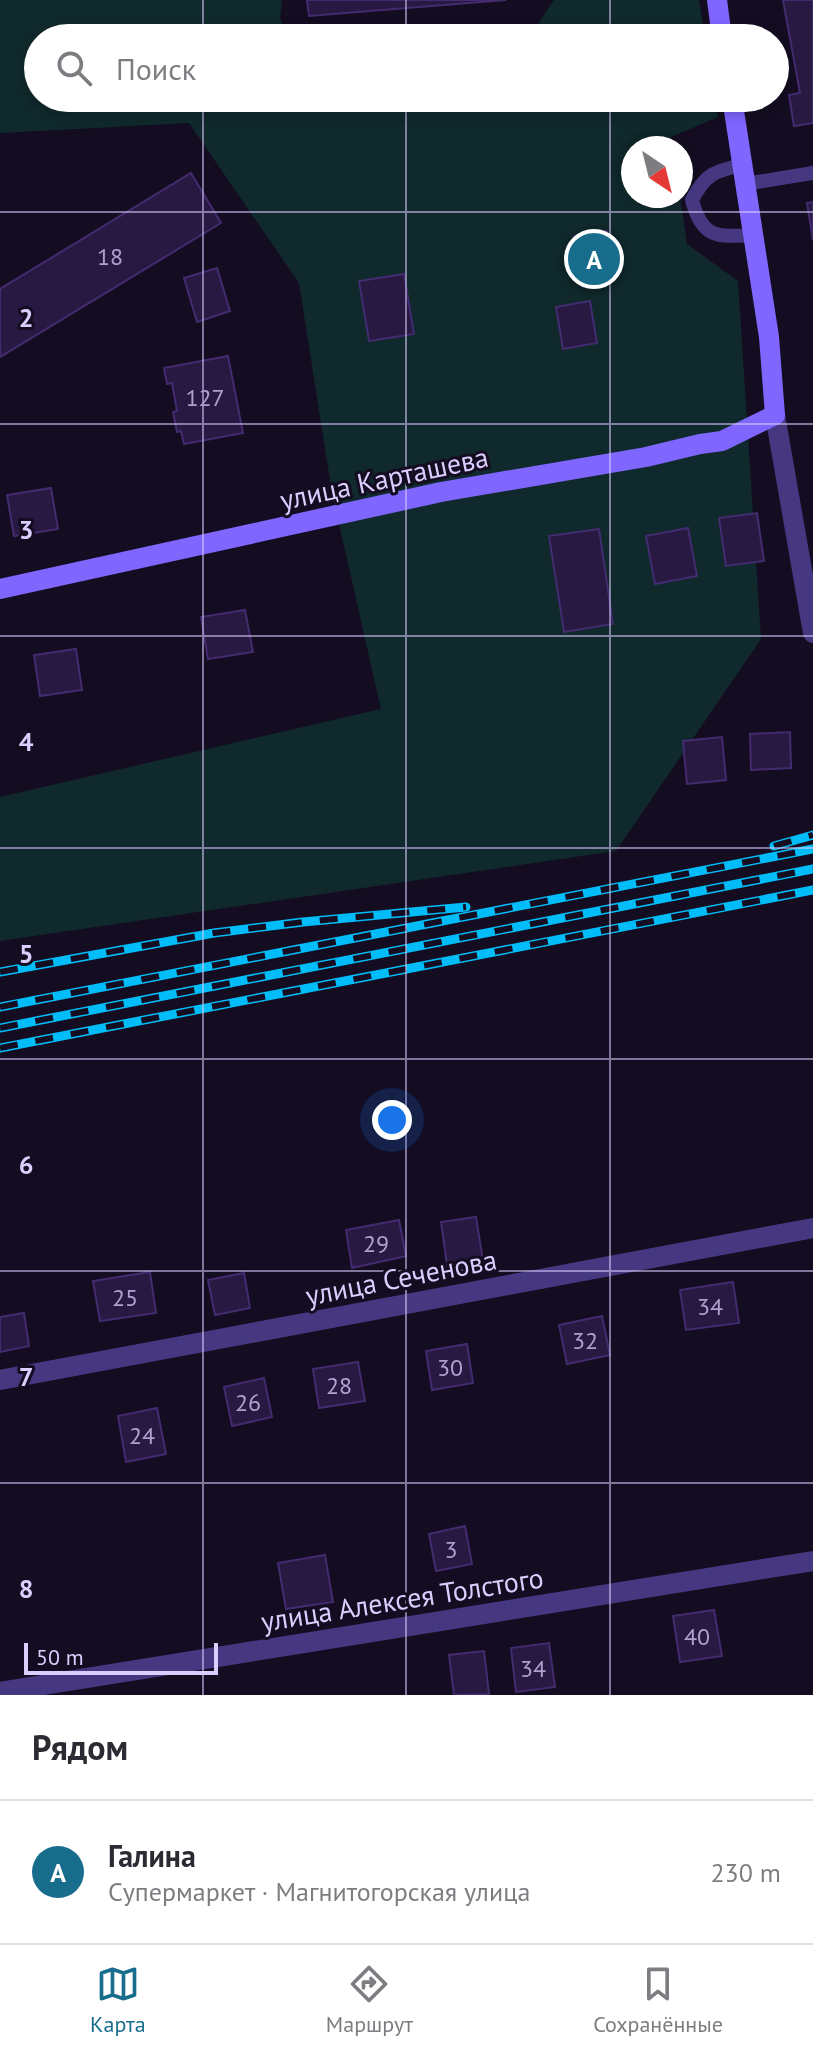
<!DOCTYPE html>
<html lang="ru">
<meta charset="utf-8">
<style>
:root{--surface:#fff;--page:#f7f7f7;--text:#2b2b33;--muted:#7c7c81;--line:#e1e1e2;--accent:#186d8c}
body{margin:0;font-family:"PT Sans",sans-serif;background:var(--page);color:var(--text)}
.compass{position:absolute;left:621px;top:136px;width:72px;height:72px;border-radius:50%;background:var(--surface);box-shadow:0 4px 12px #0003;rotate:145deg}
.scale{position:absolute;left:24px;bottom:20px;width:194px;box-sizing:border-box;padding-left:8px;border:4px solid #dbceff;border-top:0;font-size:22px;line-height:28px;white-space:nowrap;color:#dbceff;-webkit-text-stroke:6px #140d22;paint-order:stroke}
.you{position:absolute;left:392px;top:1120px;width:28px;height:28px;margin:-20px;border:6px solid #fff;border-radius:50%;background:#1a73e8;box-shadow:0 0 0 12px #1a73e833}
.badge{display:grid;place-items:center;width:52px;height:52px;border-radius:50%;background:var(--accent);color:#fff;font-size:26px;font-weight:700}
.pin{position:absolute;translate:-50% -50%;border:4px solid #fff;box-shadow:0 2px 8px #0006}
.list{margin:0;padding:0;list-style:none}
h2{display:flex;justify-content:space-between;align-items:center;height:104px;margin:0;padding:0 32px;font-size:34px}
h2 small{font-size:26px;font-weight:400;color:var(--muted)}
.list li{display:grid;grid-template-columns:52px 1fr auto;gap:24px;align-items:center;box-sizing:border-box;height:144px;padding:0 32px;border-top:2px solid var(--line)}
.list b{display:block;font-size:30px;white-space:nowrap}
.list p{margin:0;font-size:26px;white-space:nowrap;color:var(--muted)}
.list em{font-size:26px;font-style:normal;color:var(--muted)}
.icon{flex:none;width:44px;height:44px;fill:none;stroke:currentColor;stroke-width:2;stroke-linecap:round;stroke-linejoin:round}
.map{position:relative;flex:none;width:813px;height:1695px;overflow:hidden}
.search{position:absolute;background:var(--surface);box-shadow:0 4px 12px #0003;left:24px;right:24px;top:24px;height:88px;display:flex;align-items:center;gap:20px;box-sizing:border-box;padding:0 28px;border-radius:44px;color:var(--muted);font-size:30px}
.sheet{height:248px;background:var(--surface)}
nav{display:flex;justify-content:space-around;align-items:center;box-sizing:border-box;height:112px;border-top:2px solid var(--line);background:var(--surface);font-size:22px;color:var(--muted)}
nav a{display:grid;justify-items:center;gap:4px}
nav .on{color:var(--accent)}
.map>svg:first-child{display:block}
</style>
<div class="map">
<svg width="813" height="1695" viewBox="0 0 813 1695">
<rect width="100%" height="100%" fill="#140d22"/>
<g fill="#10292c">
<polygon points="0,0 282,0 280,18 287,38 38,38 38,98 308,98 310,101 318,98 715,98 718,117 671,137 672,148 633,148 633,196 680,196 687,244 738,281 761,639 616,851 0,941 0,797 381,709 332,493 299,283 189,123 0,133"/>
<polygon points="554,0 699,0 705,38 496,38 538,24"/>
</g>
<g fill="#281943" stroke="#422b6f" stroke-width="2">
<polygon points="307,0 506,0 309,16"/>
<polygon points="783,0 813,0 813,123 794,126 789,95 800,93"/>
<polygon points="191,173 221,223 0,357 0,289"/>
<polygon points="813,202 813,240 807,203"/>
<polygon points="607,231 614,281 581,286 574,236"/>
<polygon points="217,268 230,311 197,322 184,278"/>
<polygon points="404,274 414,334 369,341 359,281"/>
<polygon points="590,301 597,343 563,349 556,307"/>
<polygon points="228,356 243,433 184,444 181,431 177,432 173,412 177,411 172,383 167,384 164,368"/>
<polygon points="51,488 58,529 14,536 7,495"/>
<polygon points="757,513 764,561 726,566 719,518"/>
<polygon points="688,528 697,576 655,584 646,536"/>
<polygon points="599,529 613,624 564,632 549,536"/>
<polygon points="245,610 253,652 208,659 201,617"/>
<polygon points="76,649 82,690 40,696 34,655"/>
<polygon points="790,732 791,768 751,770 750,734"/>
<polygon points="722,737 726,780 687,784 683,741"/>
<polygon points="476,1217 484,1267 448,1272 441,1222"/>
<polygon points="399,1220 406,1256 352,1268 346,1230"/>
<polygon points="150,1272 156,1313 100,1321 93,1281"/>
<polygon points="244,1273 250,1308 215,1315 208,1280"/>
<polygon points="733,1282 739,1323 686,1330 680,1290"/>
<polygon points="24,1313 29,1346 0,1352 0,1317"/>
<polygon points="602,1316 610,1355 567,1364 559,1325"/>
<polygon points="467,1344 473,1383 432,1390 426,1351"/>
<polygon points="358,1362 365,1401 319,1408 313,1369"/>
<polygon points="264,1378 272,1417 232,1426 224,1387"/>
<polygon points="157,1408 166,1454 126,1462 118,1416"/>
<polygon points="465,1526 472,1564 436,1571 429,1534"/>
<polygon points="325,1555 333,1602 286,1609 278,1563"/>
<polygon points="714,1610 722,1656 680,1662 673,1616"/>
<polygon points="549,1643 555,1687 516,1692 511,1648"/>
<polygon points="484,1651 489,1694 454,1695 449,1655"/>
</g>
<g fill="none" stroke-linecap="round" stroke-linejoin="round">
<g stroke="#453881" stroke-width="14">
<path d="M742,165C715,171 705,174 692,200C702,239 718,237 753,235"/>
<polyline points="745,184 813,173"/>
</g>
<g stroke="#453881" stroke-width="20">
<polyline points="775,415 813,633"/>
<polyline points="0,1380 813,1228"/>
<polyline points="0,1692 813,1561"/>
</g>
<g stroke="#7f66ff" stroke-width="20">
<polyline points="717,0 722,38"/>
<polyline points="0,589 441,492 646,457 700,444 722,441 775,415 769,337 732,98"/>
</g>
<g stroke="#00bdf9" stroke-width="9">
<g id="rail">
<polyline points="774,846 813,835"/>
<polyline points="0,972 214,933 303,922 466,907"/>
<polyline points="0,1007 813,849"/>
<polyline points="0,1028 813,869"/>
<polyline points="0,1048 813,890"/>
</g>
</g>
<use href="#rail" stroke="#140d22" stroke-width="6" stroke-dasharray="18" stroke-linecap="butt"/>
</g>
<path fill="none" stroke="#dbceff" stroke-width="2" stroke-opacity="0.55" d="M203,0V38M406,0V38M610,0V38M203,98V1695M406,98V1695M610,98V1695M0,212H813M0,424H813M0,636H813M0,848H813M0,1059H813M0,1271H813M0,1483H813"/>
<g text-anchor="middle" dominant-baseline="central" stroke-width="6" stroke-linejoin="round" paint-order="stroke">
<g font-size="24" fill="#aea1d0">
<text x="110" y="256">18</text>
<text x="205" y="397">127</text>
<text x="376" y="1243">29</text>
<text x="125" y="1297">25</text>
<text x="710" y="1306">34</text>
<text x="585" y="1340">32</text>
<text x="450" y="1367">30</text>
<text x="339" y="1385">28</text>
<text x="248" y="1402">26</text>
<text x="142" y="1435">24</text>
<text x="451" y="1549">3</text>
<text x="697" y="1636">40</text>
<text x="533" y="1668">34</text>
</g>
<g font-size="28" fill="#dbceff" stroke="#140d22">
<text transform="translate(384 478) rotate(-12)">улица Карташева</text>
<text transform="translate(401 1277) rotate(-11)">улица Сеченова</text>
<text transform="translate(402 1599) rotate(-9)">улица Алексея Толстого</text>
</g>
</g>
<g font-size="26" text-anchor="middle" font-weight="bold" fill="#dbceff" stroke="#140d22" stroke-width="6" stroke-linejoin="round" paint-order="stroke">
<text x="26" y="327">2</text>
<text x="26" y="539">3</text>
<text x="26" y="751">4</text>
<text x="26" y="963">5</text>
<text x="26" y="1174">6</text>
<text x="26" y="1386">7</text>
<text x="26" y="1598">8</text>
</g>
</svg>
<svg class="compass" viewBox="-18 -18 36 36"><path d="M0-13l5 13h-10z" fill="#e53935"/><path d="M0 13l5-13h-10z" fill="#7c7c81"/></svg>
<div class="scale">50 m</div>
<div class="you"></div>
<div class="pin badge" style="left:594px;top:259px">A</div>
<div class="search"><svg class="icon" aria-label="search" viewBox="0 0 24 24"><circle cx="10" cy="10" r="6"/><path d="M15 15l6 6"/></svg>Поиск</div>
</div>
<section class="sheet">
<h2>Рядом<small></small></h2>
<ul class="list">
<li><span class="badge">A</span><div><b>Галина</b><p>Супермаркет · Магнитогорская улица</p></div><em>230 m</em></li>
</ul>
</section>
<nav>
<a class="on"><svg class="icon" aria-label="map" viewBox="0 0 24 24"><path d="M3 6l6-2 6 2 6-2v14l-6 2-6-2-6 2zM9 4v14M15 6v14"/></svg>Карта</a>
<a><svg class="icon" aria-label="directions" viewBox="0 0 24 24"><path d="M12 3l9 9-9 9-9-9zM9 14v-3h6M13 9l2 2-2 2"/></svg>Маршрут</a>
<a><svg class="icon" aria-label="saved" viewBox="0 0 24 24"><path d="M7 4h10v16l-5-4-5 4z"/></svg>Сохранённые</a>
</nav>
